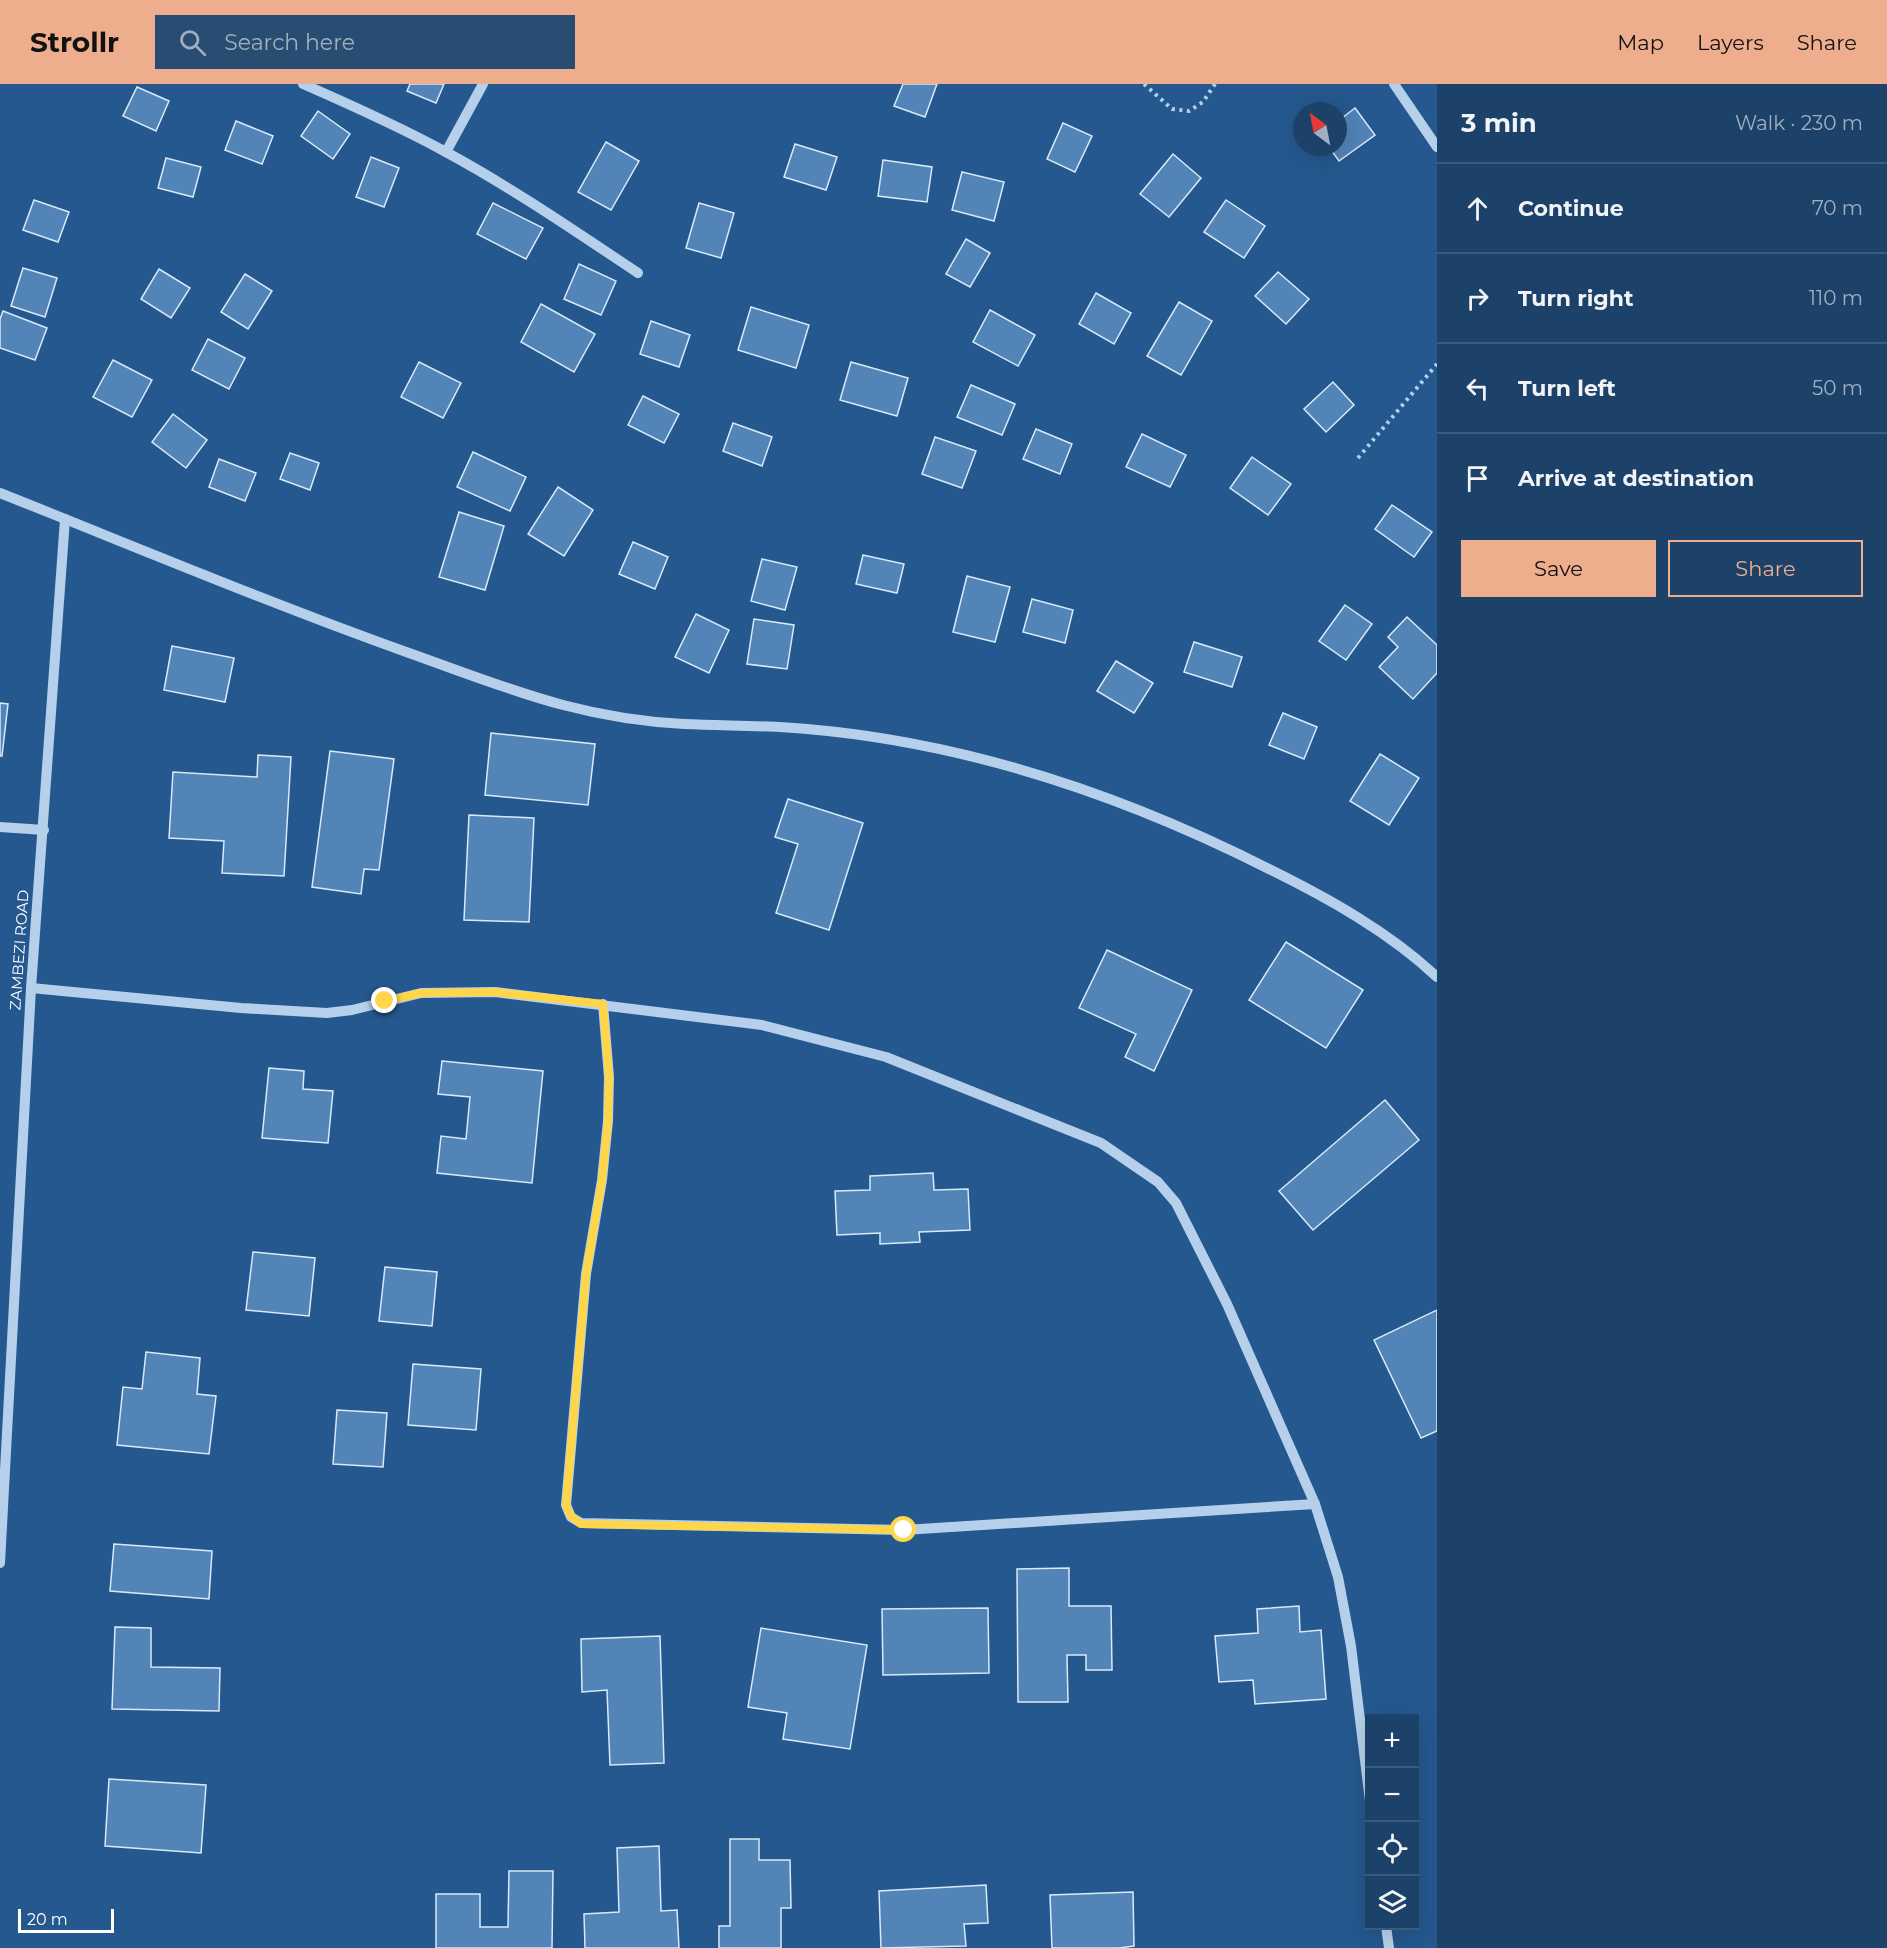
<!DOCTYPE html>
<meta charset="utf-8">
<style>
:root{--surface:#1c426a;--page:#294d72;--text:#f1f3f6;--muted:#a0b0c1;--line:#3a5b7e;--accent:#eead8d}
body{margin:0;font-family:Montserrat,sans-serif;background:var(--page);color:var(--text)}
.controls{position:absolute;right:18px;bottom:18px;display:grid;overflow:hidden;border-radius:0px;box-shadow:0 6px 24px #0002}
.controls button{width:54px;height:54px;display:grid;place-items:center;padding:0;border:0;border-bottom:2px solid var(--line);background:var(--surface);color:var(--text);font:30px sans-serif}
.compass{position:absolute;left:1293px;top:18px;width:54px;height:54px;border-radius:50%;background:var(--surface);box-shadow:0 6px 24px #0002;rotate:328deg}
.scale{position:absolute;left:18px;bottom:15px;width:96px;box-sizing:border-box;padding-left:6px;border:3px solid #fff;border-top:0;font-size:16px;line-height:21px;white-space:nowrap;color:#fff;-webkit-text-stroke:4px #25588e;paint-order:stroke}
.stop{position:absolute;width:18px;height:18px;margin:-14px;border:4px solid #ffd54a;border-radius:50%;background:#fff}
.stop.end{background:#ffd54a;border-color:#fff;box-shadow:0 2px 6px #0008}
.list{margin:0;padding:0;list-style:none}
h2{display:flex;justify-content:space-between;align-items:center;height:78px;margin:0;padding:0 24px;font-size:26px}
h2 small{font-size:20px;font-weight:400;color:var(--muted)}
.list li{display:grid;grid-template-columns:39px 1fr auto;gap:18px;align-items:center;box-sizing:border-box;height:90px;padding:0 24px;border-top:2px solid var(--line)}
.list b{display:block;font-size:22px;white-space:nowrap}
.list em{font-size:20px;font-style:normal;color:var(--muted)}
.actions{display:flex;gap:12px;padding:18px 24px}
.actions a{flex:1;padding:14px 0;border:2px solid var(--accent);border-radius:0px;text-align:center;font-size:21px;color:var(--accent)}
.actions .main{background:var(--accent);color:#111}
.icon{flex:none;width:33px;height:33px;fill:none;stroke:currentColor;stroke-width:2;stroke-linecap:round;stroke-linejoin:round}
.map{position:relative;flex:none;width:1437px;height:1864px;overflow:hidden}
header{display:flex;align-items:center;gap:36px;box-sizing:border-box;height:84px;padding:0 30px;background:var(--accent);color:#111}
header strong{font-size:28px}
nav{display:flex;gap:33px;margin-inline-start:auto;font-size:21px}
.search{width:420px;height:54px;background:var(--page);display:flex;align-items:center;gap:15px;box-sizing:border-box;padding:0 21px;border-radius:0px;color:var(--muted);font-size:22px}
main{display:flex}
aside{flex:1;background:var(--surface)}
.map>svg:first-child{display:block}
</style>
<header>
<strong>Strollr</strong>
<div class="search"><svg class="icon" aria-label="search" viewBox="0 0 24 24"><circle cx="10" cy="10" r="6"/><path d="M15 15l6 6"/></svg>Search here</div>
<nav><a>Map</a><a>Layers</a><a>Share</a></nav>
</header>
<main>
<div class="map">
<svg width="1437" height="1864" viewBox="0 0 1437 1864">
<rect width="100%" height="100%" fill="#25588e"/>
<g fill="#5284b7" stroke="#dae9f8" stroke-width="1.5">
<polygon points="410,0 444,0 436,19 407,7"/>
<polygon points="903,0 937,0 925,33 894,22"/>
<polygon points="137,3 169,17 156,47 123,32"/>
<polygon points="1355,24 1375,51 1339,77 1329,63 1338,63 1338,37"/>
<polygon points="318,27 350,50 333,75 301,52"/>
<polygon points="236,37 273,52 262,80 225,66"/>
<polygon points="1063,39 1092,52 1075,88 1047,75"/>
<polygon points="606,58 639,77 611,126 578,108"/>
<polygon points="795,60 837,73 826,106 784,93"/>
<polygon points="1173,70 1201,94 1169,133 1140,110"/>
<polygon points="371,73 399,84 384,123 356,113"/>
<polygon points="166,74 201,83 193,113 158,104"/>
<polygon points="883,76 932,83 927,118 878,112"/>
<polygon points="962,88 1004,98 994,137 952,126"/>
<polygon points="34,116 69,128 58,158 23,146"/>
<polygon points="1226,116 1265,142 1244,174 1204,148"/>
<polygon points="493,119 543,144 526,175 477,150"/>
<polygon points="699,119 734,129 721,174 686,164"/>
<polygon points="966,155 990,169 970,203 946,190"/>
<polygon points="579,180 616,197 601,231 564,215"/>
<polygon points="23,184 57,194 45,233 11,222"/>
<polygon points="159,185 190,204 171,234 141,215"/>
<polygon points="1278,188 1309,215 1286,240 1255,212"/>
<polygon points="245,190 272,207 248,245 221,228"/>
<polygon points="1096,209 1131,229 1114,260 1079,240"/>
<polygon points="1179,218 1212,237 1181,291 1147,272"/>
<polygon points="541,220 595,250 574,288 521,258"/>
<polygon points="751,223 809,241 796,284 738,266"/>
<polygon points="990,226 1035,251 1018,282 973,258"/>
<polygon points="3,227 47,244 35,276 0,264 0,235"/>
<polygon points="651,237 690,251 679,283 640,270"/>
<polygon points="208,255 245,274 229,305 192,286"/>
<polygon points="113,276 152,296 132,333 93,313"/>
<polygon points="419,278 461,299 443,334 401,313"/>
<polygon points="851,278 908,294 897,332 840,316"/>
<polygon points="1333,298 1354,321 1326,348 1304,325"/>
<polygon points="971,301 1015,320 1002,351 957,333"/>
<polygon points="643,312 679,330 664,359 628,341"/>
<polygon points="173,330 207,356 186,384 152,358"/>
<polygon points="733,339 772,353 762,382 723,367"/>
<polygon points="1036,345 1072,360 1060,390 1023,375"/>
<polygon points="1142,350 1186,371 1170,403 1126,383"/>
<polygon points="935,353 976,367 962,404 922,390"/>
<polygon points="473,368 526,393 510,427 457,403"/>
<polygon points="290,369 319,379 310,406 280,395"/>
<polygon points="1252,373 1291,400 1268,431 1230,404"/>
<polygon points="219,375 256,389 245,417 209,403"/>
<polygon points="558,403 593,426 564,472 528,450"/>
<polygon points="1392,421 1432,448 1414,473 1375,445"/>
<polygon points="459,428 504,442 485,506 439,493"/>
<polygon points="633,458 668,473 655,505 619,490"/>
<polygon points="863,471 904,480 897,509 856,500"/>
<polygon points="762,475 797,483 785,526 751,517"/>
<polygon points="967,492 1010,503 995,558 953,548"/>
<polygon points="1032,515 1073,526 1065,559 1023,548"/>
<polygon points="1345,521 1372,540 1346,576 1319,557"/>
<polygon points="696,530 729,546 709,589 675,573"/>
<polygon points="1407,533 1437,561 1437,589 1413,615 1379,583 1398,563 1388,553"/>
<polygon points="754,535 794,541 787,585 747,580"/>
<polygon points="1194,558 1242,573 1232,603 1184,588"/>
<polygon points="172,562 234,574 225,618 164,606"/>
<polygon points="1116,577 1153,599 1134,629 1097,607"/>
<polygon points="0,619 8,620 2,672 0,672"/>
<polygon points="1283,629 1317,643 1304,675 1269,661"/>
<polygon points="491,649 595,660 588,721 485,711"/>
<polygon points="330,667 394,675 379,786 364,785 361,810 312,803"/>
<polygon points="1380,670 1419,694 1389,741 1350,717"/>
<polygon points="258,671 291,673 284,792 222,789 224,757 169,754 173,688 257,693"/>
<polygon points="788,715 863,739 829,846 776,829 798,760 775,753"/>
<polygon points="469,731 534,734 529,838 464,836"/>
<polygon points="1286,858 1363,906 1326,964 1249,916"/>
<polygon points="1107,866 1192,906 1154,987 1125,973 1136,950 1079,924"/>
<polygon points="442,977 543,987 532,1099 437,1089 441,1052 466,1055 470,1013 438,1010"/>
<polygon points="269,984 304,987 303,1005 333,1007 328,1059 262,1054"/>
<polygon points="1385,1016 1419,1056 1313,1146 1279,1107"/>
<polygon points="933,1089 934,1106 968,1105 970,1146 919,1148 920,1158 880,1160 880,1149 837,1151 835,1107 870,1106 870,1092"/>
<polygon points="253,1168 315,1174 309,1232 246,1226"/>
<polygon points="385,1183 437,1188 432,1242 379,1237"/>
<polygon points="1437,1226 1437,1347 1421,1354 1374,1256"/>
<polygon points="146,1268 200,1274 197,1310 216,1312 209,1370 117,1361 123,1303 142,1305"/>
<polygon points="413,1280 481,1285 476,1346 408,1341"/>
<polygon points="337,1326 387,1329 383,1383 333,1380"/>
<polygon points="114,1460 212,1467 209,1515 110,1507"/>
<polygon points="1069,1484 1069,1522 1111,1522 1112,1586 1086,1586 1086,1571 1067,1571 1068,1618 1018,1618 1017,1485"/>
<polygon points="1299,1522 1300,1548 1321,1546 1326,1615 1255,1620 1253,1596 1219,1598 1215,1552 1258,1549 1257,1525"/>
<polygon points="988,1524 989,1589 883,1591 882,1525"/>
<polygon points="115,1543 151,1544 151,1583 220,1584 219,1627 112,1625"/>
<polygon points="761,1544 867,1561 850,1665 783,1655 787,1629 748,1623"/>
<polygon points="660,1552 664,1679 610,1681 607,1606 582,1608 581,1555"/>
<polygon points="109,1695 206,1701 201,1769 105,1762"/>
<polygon points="730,1755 759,1755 759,1776 790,1776 791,1824 781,1824 781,1864 719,1864 719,1842 730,1842"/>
<polygon points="659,1762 661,1827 677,1826 679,1864 585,1864 584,1830 619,1828 617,1764"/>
<polygon points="509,1787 553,1787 552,1864 436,1864 436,1810 480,1810 480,1843 508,1843"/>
<polygon points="986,1801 988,1839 964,1840 966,1862 881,1864 879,1807"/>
<polygon points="1133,1808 1134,1862 1119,1864 1052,1864 1050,1811"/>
</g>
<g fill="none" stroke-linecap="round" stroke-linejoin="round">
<g stroke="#b6d0eb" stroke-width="4" stroke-dasharray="3 4.5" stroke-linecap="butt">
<polyline points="1144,0 1172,25 1189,27 1203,18 1215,0"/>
<polyline points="1358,374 1437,280"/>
</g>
<g stroke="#b6d0eb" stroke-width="10">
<path d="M303,0C351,21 398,42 444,67C511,103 575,147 638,189"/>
<polyline points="1394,0 1437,63"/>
<polyline points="446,68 483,0"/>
<path d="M0,409C136,463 272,520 409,569C460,587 510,607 563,621C601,631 644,638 684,640C725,642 766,641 807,645C969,659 1125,712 1269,785C1328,814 1389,848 1437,893"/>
<polyline points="0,743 44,746"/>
<polyline points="31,904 241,924 327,929 352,926 421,909 495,908 762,941 886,973 1101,1059 1158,1098 1176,1119 1227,1220 1315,1420 1338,1493 1351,1562 1370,1717"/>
<polyline points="603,920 609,993 608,1037 602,1096 586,1190 566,1421 571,1433 581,1439 904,1446 1315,1420"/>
<polyline points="0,1479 31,904 65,435"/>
<polyline points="1386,1842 1389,1864"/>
</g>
</g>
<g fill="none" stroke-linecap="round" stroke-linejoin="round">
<polyline stroke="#ffd54a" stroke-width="8" points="385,917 421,909 495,908 603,920 609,993 608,1037 602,1096 586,1190 566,1421 571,1432 581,1440 904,1446"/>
</g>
<g text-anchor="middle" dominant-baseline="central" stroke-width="5" stroke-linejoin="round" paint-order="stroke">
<g font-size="15" fill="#fff" stroke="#25588e">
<text transform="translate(19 866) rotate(-86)">ZAMBEZI ROAD</text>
</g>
</g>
</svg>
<div class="controls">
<button>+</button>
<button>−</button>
<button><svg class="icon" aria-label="locate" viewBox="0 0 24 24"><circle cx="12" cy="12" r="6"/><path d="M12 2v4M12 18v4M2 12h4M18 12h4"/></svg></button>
<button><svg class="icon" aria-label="layers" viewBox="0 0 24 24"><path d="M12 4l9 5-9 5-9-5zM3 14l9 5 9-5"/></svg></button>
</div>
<svg class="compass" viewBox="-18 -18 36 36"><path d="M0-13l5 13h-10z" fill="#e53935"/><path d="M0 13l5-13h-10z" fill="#a0b0c1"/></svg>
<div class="scale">20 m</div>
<div class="stop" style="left:904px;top:1446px"></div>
<div class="stop end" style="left:385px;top:917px"></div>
</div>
<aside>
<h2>3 min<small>Walk · 230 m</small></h2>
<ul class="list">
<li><svg class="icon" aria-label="ahead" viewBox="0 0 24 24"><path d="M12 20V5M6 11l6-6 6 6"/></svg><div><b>Continue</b></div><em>70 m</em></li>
<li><svg class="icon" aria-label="right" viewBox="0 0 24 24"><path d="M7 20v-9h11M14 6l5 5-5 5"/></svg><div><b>Turn right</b></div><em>110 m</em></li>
<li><svg class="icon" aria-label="left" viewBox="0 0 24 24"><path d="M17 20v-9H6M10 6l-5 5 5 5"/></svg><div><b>Turn left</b></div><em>50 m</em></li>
<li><svg class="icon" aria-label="arrive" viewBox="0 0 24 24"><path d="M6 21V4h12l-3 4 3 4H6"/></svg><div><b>Arrive at destination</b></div></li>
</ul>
<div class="actions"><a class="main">Save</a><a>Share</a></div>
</aside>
</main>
